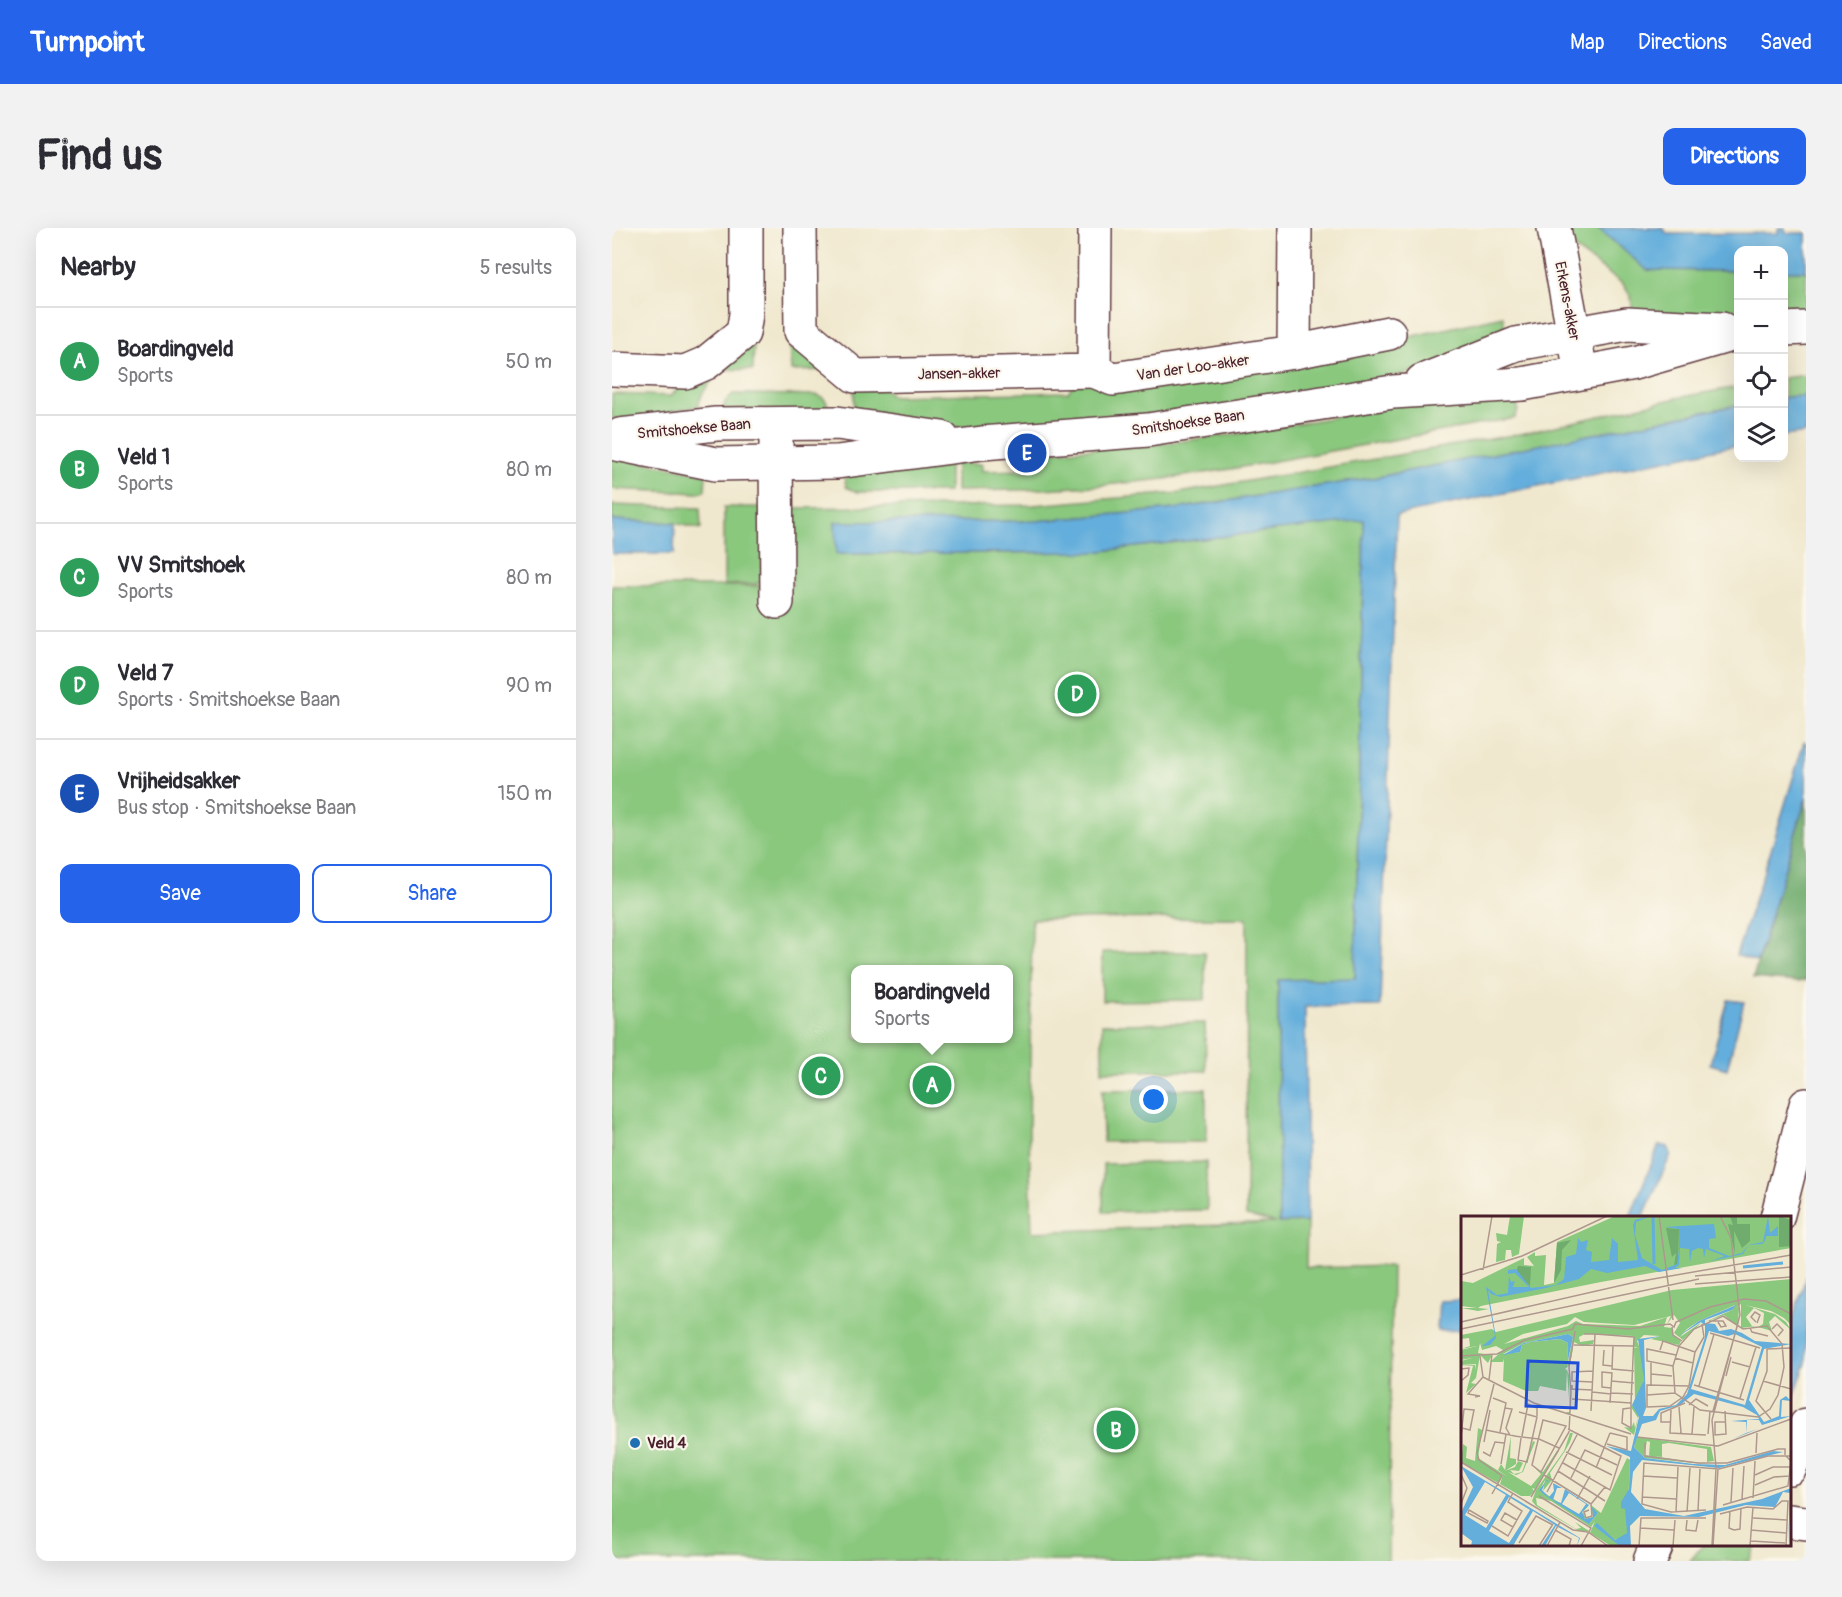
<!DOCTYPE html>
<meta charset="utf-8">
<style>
:root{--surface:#fff;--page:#f2f2f3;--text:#2b2b33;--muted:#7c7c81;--line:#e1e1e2;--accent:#2563eb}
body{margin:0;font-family:Pangolin,sans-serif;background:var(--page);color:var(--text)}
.controls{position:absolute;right:18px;top:18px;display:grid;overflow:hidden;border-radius:12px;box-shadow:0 6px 24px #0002}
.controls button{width:54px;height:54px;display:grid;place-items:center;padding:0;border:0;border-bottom:2px solid var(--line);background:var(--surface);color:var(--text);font:30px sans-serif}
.you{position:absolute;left:542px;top:872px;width:21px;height:21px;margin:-15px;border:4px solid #fff;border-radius:50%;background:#1a73e8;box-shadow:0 0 0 9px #1a73e833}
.badge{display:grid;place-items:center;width:39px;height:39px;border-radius:50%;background:var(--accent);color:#fff;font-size:20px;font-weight:700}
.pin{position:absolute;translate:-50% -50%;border:3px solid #fff;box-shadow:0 2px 6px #0006}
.popup{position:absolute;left:239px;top:737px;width:162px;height:78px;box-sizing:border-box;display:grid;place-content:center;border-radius:12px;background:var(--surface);filter:drop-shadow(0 2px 4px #0005);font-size:20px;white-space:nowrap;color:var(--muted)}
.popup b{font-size:22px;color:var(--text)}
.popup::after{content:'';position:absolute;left:50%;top:100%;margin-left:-12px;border:12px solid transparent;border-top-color:var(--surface)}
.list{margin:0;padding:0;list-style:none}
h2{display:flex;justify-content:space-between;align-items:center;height:78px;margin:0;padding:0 24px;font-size:26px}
h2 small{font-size:20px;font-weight:400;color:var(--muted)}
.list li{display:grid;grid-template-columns:39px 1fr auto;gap:18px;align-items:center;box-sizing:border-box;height:108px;padding:0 24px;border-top:2px solid var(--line)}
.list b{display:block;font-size:22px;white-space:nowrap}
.list p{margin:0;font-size:20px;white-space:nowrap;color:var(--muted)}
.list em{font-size:20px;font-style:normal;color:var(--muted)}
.actions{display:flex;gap:12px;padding:18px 24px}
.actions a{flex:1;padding:14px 0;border:2px solid var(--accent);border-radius:12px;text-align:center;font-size:21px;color:var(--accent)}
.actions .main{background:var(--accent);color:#fff}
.icon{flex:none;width:33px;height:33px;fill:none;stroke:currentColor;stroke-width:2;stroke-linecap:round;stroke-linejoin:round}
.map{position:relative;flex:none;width:1194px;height:1333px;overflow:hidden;border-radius:12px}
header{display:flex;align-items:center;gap:36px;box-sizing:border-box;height:84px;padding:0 30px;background:var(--accent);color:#fff}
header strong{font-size:28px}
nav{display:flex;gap:33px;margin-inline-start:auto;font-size:21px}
.intro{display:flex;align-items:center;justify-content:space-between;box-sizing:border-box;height:144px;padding:0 36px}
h1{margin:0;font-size:42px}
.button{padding:15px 27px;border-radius:12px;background:var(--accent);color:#fff;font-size:21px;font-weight:700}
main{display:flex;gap:36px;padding:0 36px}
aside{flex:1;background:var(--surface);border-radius:12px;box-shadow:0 6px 24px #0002}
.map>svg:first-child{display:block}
</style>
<header>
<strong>Turnpoint</strong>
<nav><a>Map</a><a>Directions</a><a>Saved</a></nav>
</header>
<div class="intro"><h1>Find us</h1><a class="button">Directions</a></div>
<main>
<aside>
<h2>Nearby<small>5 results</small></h2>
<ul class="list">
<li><span class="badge" style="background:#2e9e5b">A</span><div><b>Boardingveld</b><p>Sports</p></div><em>50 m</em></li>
<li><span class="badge" style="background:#2e9e5b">B</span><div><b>Veld 1</b><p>Sports</p></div><em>80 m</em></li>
<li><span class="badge" style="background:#2e9e5b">C</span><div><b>VV Smitshoek</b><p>Sports</p></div><em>80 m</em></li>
<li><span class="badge" style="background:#2e9e5b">D</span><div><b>Veld 7</b><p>Sports · Smitshoekse Baan</p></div><em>90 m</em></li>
<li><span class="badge" style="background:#1a4fb4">E</span><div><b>Vrijheidsakker</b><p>Bus stop · Smitshoekse Baan</p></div><em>150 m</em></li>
</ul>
<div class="actions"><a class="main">Save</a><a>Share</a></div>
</aside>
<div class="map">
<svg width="1194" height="1333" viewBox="0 0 1194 1333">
<rect width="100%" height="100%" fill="#fbf7ec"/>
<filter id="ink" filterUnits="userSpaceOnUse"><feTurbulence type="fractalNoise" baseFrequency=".0167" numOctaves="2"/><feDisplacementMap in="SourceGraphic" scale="12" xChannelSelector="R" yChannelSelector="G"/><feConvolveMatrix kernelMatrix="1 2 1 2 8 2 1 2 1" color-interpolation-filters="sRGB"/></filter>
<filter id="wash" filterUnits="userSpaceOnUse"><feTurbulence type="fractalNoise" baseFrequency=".008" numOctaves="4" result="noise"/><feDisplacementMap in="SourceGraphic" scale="24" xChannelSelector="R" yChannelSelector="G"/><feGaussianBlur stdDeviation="1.35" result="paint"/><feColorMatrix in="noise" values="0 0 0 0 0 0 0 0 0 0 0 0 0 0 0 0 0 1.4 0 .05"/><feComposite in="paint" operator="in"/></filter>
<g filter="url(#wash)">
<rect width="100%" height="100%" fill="#f0e8ce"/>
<g fill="#8ac87e" stroke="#6a7454" stroke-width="1.5" fill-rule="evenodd">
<polygon points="950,0 986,0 1035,42 1126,43 1126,91 1021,88 1019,69 1011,56 952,13"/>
<polygon points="1172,43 1194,43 1194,86 1172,88"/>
<polygon points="891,88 894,108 806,143 686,168 619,179 395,199 300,199 242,186 242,157 270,158 280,168 456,164 464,153 712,128"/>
<polygon points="177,109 215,142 179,143"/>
<polygon points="142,110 141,142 105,141"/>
<polygon points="96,147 100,152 90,166 86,178 16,193 0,190 0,166 59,168 69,157"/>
<polygon points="1194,147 1194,168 1172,169 1172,150"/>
<path d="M1126,159V177L766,249L564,281L424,293L223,295L225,326L481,324L752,291L743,751L666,752L667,994H695L694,1040L780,1038L776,1333H0V358H180V280L421,277L567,265L918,204L1069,169ZM635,690L634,988L664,995L420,1004L417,905L420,691ZM244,742H397V810H244Z"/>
<polygon points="904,165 906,182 903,190 619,241 552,251 483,258 412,262 344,263 344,235 370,236 370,243 418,242 418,225 548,216 632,205 728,188 821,167"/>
<path d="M121,166L205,167C214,170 216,175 217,184L111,185L113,174Z"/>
<polygon points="337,227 337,264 245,264 234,259 232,243"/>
<polygon points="0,228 94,246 93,262 87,265 0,261"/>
<polygon points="0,277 88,280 89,301 62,295 0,292"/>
<polygon points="112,279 153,279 150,353 145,356 112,357"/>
<polygon points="490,724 593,724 593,772 490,773"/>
<polygon points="593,795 594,843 490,843 490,796"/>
<polygon points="594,861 594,914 491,914 490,862"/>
<polygon points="594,934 595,982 491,984 491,936"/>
<polygon points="1091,1317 1091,1316 1144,1317 1137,1333 1078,1333"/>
</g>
<polygon fill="#6fac6d" stroke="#5c664c" stroke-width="1.5" points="1194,570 1194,752 1186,754 1141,750"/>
<g fill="#64aedc" stroke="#576684" stroke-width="1.5">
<polygon points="986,0 1050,0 1056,6 1166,5 1166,0 1173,0 1174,5 1194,5 1194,43 1172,43 1172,22 1126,22 1126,43 1035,42"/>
<polygon points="1194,168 1194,205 1172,208 1172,169"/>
<polygon points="1126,177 1126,217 785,287 768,778 693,779 695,994 667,995 666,752 743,750 752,292 481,324 224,326 223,294 424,293 564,281 766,249"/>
<polygon points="0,292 63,295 62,326 0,326"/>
<polygon points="1192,514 1194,515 1194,570 1145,734 1124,727 1159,622"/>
<polygon points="1116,772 1132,774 1115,841 1098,836"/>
<polygon points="1047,917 1056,919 1059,926 1031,989 1018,989"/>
<polygon points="1194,1049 1194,1135 1178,1179 1178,1099"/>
<polygon points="850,1072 850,1102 825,1103 827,1073"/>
</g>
</g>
<g filter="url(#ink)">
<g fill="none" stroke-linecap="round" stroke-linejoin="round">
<g stroke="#633d43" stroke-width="36">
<g id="minor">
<polyline points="188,0 189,103 243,148 482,143 483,0"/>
<polyline points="942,0 966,128"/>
<polyline points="1172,101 1194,100"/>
<polyline points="682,124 777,105"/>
<polyline points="0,141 73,144 94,135 131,105 134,86 134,0"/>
<polyline points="482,143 501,151 682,124 683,0"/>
<polyline points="810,153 904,116 1015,96 1110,101"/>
<polyline points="8,207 104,196 225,195 330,210"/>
<polyline points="164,212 165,374"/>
<polyline points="0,215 104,236 225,234 370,215 536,202 781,164 910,156 1022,135 1126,105"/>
<polyline points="1165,990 1194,877"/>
<polyline points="1178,1240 1194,1197"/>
<polyline points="1178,1293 1194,1295"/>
<polyline points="1038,1333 1045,1316"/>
</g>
</g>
<use href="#minor" stroke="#fff" stroke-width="33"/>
</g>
</g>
<circle fill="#1f6fb2" stroke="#fbf7ec" stroke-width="2" cx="23" cy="1215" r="6"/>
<g text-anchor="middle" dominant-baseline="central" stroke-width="4.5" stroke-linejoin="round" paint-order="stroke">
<g font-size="15" fill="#4a1f2b" stroke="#fbf7ec">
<text transform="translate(955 73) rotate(79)">Erkens-akker</text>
<text transform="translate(581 140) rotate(-8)">Van der Loo-akker</text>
<text transform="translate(347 146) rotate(-1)">Jansen-akker</text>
<text transform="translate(576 195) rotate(-8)">Smitshoekse Baan</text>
<text transform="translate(82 201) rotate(-5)">Smitshoekse Baan</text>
</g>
<g font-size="15" font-weight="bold" fill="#4a1f2b" stroke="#fbf7ec" text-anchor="start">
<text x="35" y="1215">Veld 4</text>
</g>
</g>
<g transform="translate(849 988)">
<rect width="330" height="330" fill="#f0e8ce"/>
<path d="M49,0H63L58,38L51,41L50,34H45L44,44L35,46L36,28L40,26L36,25L35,17L46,19ZM154,0H330V32L140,66L20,90L17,92L28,93L17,95L0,92H16L0,90V65L12,67L63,42V49L73,50L66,41L74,36V40L85,39L83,69L93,67L96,26ZM330,63V109L323,102L310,95L284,89L314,98L325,106L330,114L314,100L308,106L311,115L297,111L302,108L303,97L293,92L285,101L291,110H296L280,112V88L275,92L278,90L277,111L263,99L244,106L271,94L274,89L238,105L226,113L219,121L241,106L222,124L213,117L219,107L213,99L206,108L210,100L173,109L123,106L114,101L106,108L62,118L43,128L107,110L115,105L122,108L179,110L206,101L203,111L211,112L212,119L220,125L218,129L190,123L199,120L183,119L176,125L182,140L183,164L175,186L171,189L176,195L178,199L173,219L163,211L170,212L173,206L174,212L177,202L170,191L171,189L174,185L173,132H177L173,131V120L124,118L118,121L119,126L133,124L132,128L121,130L113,126L109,149L104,153L106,154L108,159L109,199L105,196H109L106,155L105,175L79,170L77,175H65L42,165L43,143L42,146H29L42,134L35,130L21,134L19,127L17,137L31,139L27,147L19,139L15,162L10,167L15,168L5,177L12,150H0L14,149V154L15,148L0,149V145L11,142L0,144V134L16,130L0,133L9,130L8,122L0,123V119L31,113L35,116L211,74ZM107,118L112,121L106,151L107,127L99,123L69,126L61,129L59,136L42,138L63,127ZM17,212L21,214L17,242L47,261L37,254L40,248L44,254L50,220L49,242L55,243V248L44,255L54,251L57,245L62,247L58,255L49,254L53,258L61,256L72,225L74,226L62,256L55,259L47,256L70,270L80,258L74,252L82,256L96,235H98L74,273L71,272L73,275L69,280H60L39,268L42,259L37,267L0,246L2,228L6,231L5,242L14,245ZM109,217H112L109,226L104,235L89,257L91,264L82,275L84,264L79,274L129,307L137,297L132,295V302L128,304L125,303L123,302L121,300L122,294L129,288L122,296L125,303L132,301L130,289L140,297L166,242L169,244L166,317L161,327L163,322L153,324L159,330H150L129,317L134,305L130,311L90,285L75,282L76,289L115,313L120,312L114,306L128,315H118L75,290L71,285L75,274L103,235ZM176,221L250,231L253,245L246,246V233L208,227L201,228V241L188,240L189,226L186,225L183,239L253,249L184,242L173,231Z" fill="#8ac87e" fill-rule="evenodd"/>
<path d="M269,0H276V8H289V25L281,32L273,15L274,38L267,8L272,9ZM318,0L330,4V30L318,31ZM205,12L218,13L217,47L213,50L215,37L211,41ZM110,24L101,34L100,54L93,67L96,27ZM57,50L70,51L69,70L55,57Z" fill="#6fac6d"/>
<path d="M190,0L175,6L174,19L181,42L201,54L216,48L218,34V13L204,11L253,8L255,22L248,23V32L268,40L281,37L287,29L302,26L307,0L309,17L317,10V20H305L304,25L301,28L287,29L282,38L250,45L264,40L245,33L243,42L242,33L237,32L231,35L229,46L228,33L219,32L218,49L214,52H221L198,56L184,50L146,57L130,53L118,63L85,72L39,81L30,78L27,74L35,122L29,129L21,130L34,120L25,71L36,79L47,77L48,60L50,66L54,65L52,71H68L54,57L47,58V54L55,53L70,72L95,69L103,63L105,41L115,38L117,22L120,26L127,24L125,34L131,36L130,46L148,44L151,22L157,28V46L177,44L172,9L174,4ZM275,89L271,94L244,104V107L254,108L258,115L270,113L281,117L294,125L330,128L303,133L288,184L303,206L318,200L319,184L325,180L330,185L321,184L320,201L330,200L301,209L298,204H286L285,217L297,213L272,223L285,217V206L270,205L298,203L296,199L282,191L233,178L219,189L199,195L195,204L181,208L173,231L184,242L233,248L264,249L312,235L322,236L258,252L181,244L172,256L170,276L184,293L223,300L301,283L330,272L327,330L329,277L322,276L314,291L285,289L238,301L179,300L169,310L170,330H159L133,310L136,307L154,324L166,317L164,293L160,292V286L168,273L169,241L145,230L170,235L178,201L171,189L183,164L177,123L200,120L183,124L185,192L182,200H192L198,193L215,189L226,178L244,121V110L240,106L218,120L238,105ZM248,115L267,120L274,118L301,131L284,189L230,173ZM107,118L112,121L106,149L107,127L99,123L69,126L61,129L59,136L42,139L63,127ZM0,250L119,322L116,330L118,322L95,310L84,330H80L94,309L72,295L52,330H10L11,325L0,317V297L12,271ZM24,266L45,279L25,312L4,299ZM48,281L69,294L48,327L28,315ZM86,264L89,266L85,265L81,274L88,281L93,275L92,267L101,272H96L92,284L100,287L104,273L128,289L121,296L124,303L132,301L131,291L137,297L128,308L85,280L78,274ZM108,277L125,288L118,298L101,288Z" fill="#64aedc" fill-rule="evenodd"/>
<path fill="none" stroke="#64aedc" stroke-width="3" d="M192,0L193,48M282,51L322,47"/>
<path fill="none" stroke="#ae988d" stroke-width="1.5" d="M198,0L212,104M22,54L31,0M0,59L61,40L146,0M234,60L330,51M234,68L330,61M262,100L282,113L306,110L321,128L323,151L317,179L309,193L297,201L239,194L214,177L212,150L218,130L233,113ZM248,105H262L265,110L260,111L257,106M0,106L175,66L330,39M295,106L290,101L294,96L299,99L296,107M211,111L212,119L221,125M289,112L291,116L307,120M0,113L238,63M311,113L316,108L322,114L317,120M249,117L299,132M123,118H134L130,195M134,118L173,121L170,187M113,129L172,130M152,129L151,153L173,155M143,134L142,149L151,150M199,134L202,125L234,136M0,140L36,138L64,124L112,113L114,108L167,113L209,108L213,111L215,106L249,91L283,83L305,85L330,98M19,140L22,161M214,142L232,147M271,146L289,151M212,150L186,145V133L215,139M0,153L8,152L7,159L0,165M190,158L211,160M265,160L270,141M22,161L73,187L170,218M28,164L31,138M150,165L173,167M302,165L330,173M131,166L111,165V156L132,155M111,169V173L131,174M190,169V146M233,169L283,184M228,170L186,169V191L209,190L222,181L228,170L234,136L243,121L241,108M238,170L253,118M131,176L150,178M110,177L108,151L114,115M150,177L172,178M186,179L214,177M14,181L19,180L7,178L22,161M32,182L45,187L39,216M279,182L295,131M111,183L170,187M149,187L151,157L141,156V171L150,172M228,189L235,183L247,190M218,191L220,217M44,192L51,193L45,212L49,219M169,192L162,193L161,207L170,212V187M210,194L209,217L245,219M252,195L276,111M58,196L76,201L66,246L57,244L60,222M310,203L295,185L306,155V133L330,132M82,204L105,210L80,256L71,249ZM209,206H200V197L224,187M264,206H254V219L265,218L264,195M25,214L54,220M231,218L233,191M247,218L249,195M0,219L1,214V212L3,193L13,194L9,214L1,212M53,220L78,223L98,232M61,220L67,188L76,192V200M176,221L257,230L330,203M23,226L29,194M184,227V240L237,247H266L317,233H324V239M146,228L166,234V221L149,217M22,236L29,240L34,226L43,227M105,236L151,259M295,237L296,217M0,246L112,314L127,316L147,330M102,247L149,274L160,240L107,213M40,248L45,218M135,252L149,217M97,255L144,285M0,258L6,272L0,288M83,259L130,288M294,259L312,251H329M182,260L216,262M110,262L124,234L156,249M294,269L313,261L329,260M86,276L117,217M31,278L41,260L18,244L16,237L33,168M78,280L130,312L120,330M70,281L108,216L110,176M181,281L215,283M292,282L294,245M116,283L129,260M281,283L283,250M270,286L272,252M262,289L327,270L330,245L325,240M8,294L27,305L26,307L7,297ZM128,294L123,296L125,302L131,300L130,288L144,271M245,294L210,296L181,288L183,247L258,253L307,240H330M237,295L239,253M269,295L268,312L273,314M215,296L217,251M226,296L229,252M259,298L286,291L312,293L321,285H327L325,330M292,302L326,304M226,304L225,314L235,315L237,304M31,310L47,320L61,295L47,286L52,277M52,311L40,304L44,297L56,304M179,312L213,314M94,314L110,323L108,330M273,314L279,313L280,292M290,314L325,317M290,325L324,327M58,327L75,300L92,309M78,330L92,308M86,330L99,306M178,330L180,302H245M212,330L214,304M251,330L255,252L251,204L279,99L270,22L259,0M252,330L257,253M289,330L292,291"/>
<path fill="#1d4ed8" fill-opacity="0.15" stroke="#1d4ed8" stroke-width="3" d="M67,145L117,147L115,192L65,190Z"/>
<rect width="330" height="330" fill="none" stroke="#4a1f2b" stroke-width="3"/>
</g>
</svg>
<div class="controls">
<button>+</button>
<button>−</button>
<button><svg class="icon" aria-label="locate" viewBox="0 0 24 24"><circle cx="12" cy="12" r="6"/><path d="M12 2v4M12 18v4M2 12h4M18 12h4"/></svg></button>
<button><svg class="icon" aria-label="layers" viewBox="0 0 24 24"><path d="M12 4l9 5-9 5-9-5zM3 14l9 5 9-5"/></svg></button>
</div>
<div class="you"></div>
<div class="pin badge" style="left:320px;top:857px;background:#2e9e5b">A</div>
<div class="popup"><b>Boardingveld</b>Sports</div>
<div class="pin badge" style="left:504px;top:1202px;background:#2e9e5b">B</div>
<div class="pin badge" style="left:209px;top:848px;background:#2e9e5b">C</div>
<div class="pin badge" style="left:465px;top:466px;background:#2e9e5b">D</div>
<div class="pin badge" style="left:415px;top:225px;background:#1a4fb4">E</div>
</div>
</main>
